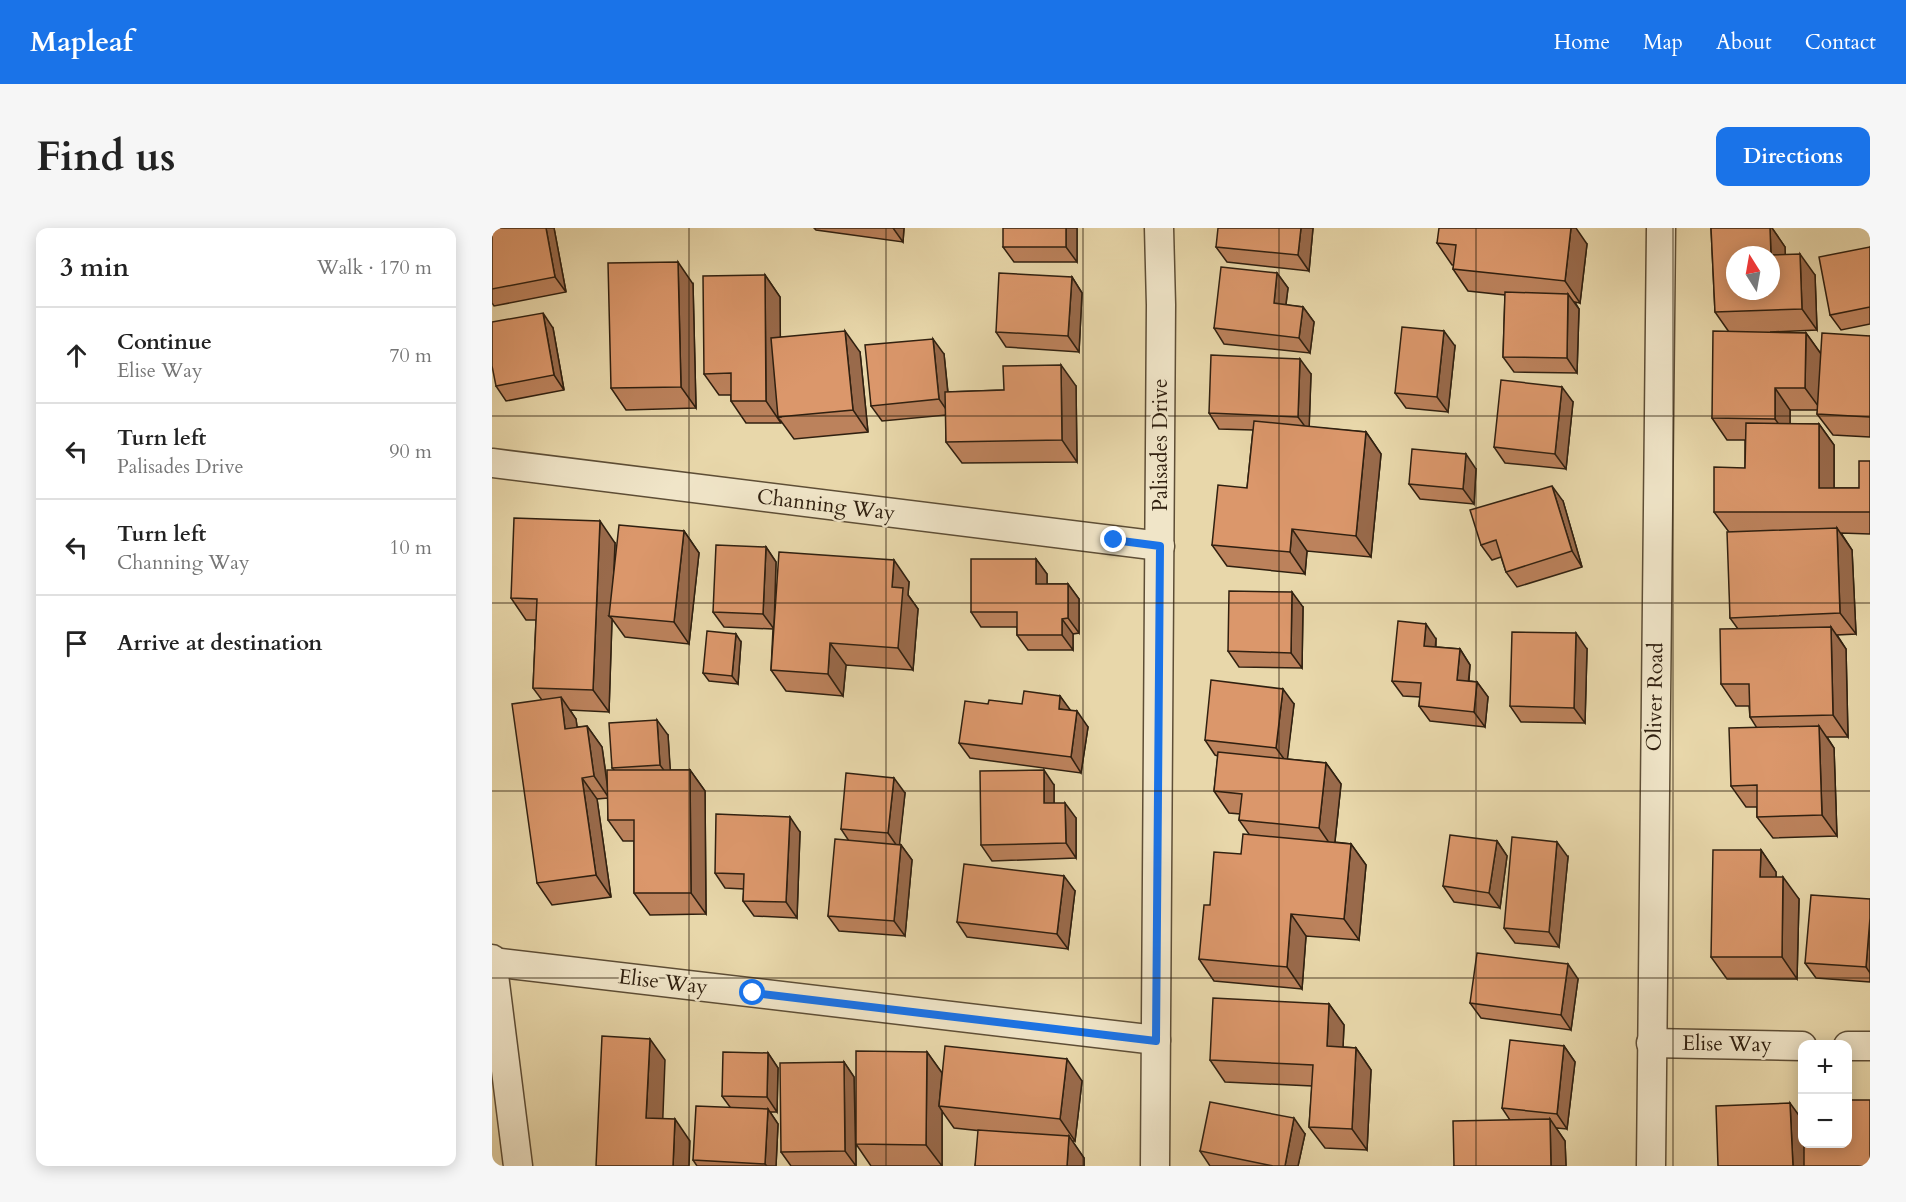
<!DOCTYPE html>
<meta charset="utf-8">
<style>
:root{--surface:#fff;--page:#f6f6f6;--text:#222;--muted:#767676;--line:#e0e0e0;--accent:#1a73e8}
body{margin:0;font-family:Cardo,serif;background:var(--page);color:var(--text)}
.controls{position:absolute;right:18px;bottom:18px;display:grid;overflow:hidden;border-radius:12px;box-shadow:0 3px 15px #0003}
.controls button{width:54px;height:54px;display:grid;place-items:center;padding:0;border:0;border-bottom:2px solid var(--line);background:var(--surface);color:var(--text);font:30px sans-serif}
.compass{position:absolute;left:1234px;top:18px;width:54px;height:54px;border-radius:50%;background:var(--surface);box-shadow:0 3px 15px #0003;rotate:349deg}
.stop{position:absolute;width:18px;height:18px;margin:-14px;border:4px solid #1a73e8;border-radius:50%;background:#fff}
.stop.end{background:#1a73e8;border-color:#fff;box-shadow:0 2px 6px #0008}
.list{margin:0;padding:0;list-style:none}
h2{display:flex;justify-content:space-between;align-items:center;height:78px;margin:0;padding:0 24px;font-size:26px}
h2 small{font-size:20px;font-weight:400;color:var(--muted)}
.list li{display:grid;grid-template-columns:39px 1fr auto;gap:18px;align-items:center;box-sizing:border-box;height:96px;padding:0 24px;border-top:2px solid var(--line)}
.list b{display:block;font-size:22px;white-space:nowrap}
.list p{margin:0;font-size:20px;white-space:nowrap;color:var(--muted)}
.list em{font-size:20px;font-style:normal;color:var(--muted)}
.icon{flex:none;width:33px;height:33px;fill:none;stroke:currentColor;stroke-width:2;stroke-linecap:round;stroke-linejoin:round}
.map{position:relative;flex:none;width:1378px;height:938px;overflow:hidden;border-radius:12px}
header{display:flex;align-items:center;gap:36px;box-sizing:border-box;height:84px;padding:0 30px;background:var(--accent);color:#fff}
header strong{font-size:28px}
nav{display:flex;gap:33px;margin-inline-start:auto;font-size:21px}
.intro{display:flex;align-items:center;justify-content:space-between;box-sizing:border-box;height:144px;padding:0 36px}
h1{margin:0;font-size:42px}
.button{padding:15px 27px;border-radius:12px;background:var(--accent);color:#fff;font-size:21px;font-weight:700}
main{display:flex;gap:36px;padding:0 36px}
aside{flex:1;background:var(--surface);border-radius:12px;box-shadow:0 3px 15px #0003}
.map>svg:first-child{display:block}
</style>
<header>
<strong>Mapleaf</strong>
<nav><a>Home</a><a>Map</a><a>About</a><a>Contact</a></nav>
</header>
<div class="intro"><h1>Find us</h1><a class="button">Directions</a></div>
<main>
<aside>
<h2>3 min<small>Walk · 170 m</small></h2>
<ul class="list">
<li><svg class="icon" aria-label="ahead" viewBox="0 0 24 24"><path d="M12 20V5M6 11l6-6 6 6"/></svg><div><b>Continue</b><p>Elise Way</p></div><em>70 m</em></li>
<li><svg class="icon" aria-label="left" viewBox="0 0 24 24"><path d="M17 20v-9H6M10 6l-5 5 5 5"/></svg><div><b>Turn left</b><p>Palisades Drive</p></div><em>90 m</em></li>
<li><svg class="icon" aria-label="left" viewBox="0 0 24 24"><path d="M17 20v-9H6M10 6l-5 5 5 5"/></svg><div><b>Turn left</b><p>Channing Way</p></div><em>10 m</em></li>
<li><svg class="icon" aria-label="arrive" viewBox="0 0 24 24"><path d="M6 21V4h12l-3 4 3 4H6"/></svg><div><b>Arrive at destination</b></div></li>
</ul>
</aside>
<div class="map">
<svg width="1378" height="938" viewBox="0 0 1378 938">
<rect width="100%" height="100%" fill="#e8d7aa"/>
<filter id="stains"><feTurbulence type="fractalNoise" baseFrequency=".00333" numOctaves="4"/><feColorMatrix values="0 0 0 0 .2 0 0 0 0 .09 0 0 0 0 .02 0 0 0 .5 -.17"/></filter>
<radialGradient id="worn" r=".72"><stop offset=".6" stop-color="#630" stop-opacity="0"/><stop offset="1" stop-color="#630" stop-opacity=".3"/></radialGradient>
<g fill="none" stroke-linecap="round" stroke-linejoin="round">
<g stroke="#5e4e36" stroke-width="31">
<g id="minor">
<polyline points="0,235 668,318"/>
<polyline points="0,731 26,938"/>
<polyline points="0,734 664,812"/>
<polyline points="1159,815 1310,818"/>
<polyline points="1356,818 1378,818"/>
<polyline points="663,938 669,77 667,0"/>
<polyline points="1159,938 1169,0"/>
</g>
</g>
<use href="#minor" stroke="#f0e5c8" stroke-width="28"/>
</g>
<g fill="#bc825c" stroke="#302010" stroke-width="1.5">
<polygon points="0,0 62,0 74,64 2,78 0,75"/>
<polygon points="322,0 412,0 411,14 324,2"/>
<polygon points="585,0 585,34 522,34 511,19"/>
<polygon points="821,0 817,43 735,34 724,19"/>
<polygon points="1219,0 1280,0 1293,19 1293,26 1323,47 1325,102 1278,104 1314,105 1329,126 1378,108 1378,209 1341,207 1325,186 1326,182 1298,182 1298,196 1327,196 1342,217 1342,260 1367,260 1378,233 1378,306 1349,305 1360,322 1364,406 1345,407 1354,421 1356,509 1335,509 1342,520 1345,608 1281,610 1265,589 1265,579 1254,579 1239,558 1265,500 1258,489 1257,478 1244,478 1229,456 1246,401 1238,390 1237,304 1222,284 1253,240 1253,212 1235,212 1220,190 1237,104 1223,84"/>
<polygon points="945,15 1095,16 1088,75 1083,74 1087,81 1085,145 1022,144 1011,129 1013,67 976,63 961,41 962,37 960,37"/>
<polygon points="1378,19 1378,96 1349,102 1338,87"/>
<polygon points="785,45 796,60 794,77 811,79 822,94 818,125 732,116 722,100"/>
<polygon points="273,47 288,69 288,109 368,124 376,204 302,211 289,193 289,195 254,195 239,173 239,167 227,167 212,146"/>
<polygon points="580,49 590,65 587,124 514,119 504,104"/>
<polygon points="201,56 204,180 134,182 119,160"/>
<polygon points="61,100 72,162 14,173 4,158"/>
<polygon points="963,118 956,184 914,180 903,165"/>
<polygon points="452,126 456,164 512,162 584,158 585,234 470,235 454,214 454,187 390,193 379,178"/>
<polygon points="819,146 817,199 874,204 889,226 879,329 815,323 813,346 735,338 720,317 755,260 761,202 727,201 717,185"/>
<polygon points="1081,174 1074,241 1013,235 1002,219"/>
<polygon points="984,241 982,276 928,271 917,256"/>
<polygon points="1071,273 1090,339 1025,359 1014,344 1009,329 1000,332 989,317"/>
<polygon points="192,303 207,325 197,416 133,409 120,391 117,484 78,482 84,491 85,499 95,498 110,519 116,560 122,542 120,540 176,507 178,542 198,542 213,563 214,686 158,687 142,665 142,613 131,613 116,592 116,570 105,571 119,669 60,677 45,655 50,472 41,460 44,392 34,392 19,370 123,315 122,350"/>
<polygon points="274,319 284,334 282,397 417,354 416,367 426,381 421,442 354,437 351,468 294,463 279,442 281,401 232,399 221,384"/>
<polygon points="544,331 555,346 555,356 576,356 587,371 587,405 581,406 581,422 536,422 525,407 525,399 489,399 479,384"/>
<polygon points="811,379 810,440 747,439 736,423"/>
<polygon points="944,411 944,419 968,421 978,437 977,453 985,454 996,469 993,499 938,493 927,478 928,469 911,468 900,453"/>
<polygon points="249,414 246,456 217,453 211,445"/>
<polygon points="1095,421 1093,495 1029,494 1018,478"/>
<polygon points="568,468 578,483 596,499 589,545 478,530 467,515 496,476 530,476"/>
<polygon points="802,476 795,531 834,535 849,556 843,614 859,616 874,637 867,712 814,708 810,761 722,753 707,731 718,677 749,626 757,606 747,592 748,586 737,585 722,563 726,528 723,527 713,512"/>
<polygon points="562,557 562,575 584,590 584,630 500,633 489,617"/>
<polygon points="413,565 407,617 409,617 420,632 413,708 347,703 336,688 357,613 349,601"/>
<polygon points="308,604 305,690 262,688 251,673 252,661 233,660 223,645"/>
<polygon points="1005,613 1015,628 1008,680 962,674 951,658"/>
<polygon points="1269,622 1284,644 1284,649 1307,671 1305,751 1235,751 1219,729"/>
<polygon points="1076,629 1067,719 1023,715 1012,700"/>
<polygon points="583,663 576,721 475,709 465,694"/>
<polygon points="1378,671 1378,754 1324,750 1313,735"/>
<polygon points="1086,751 1079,802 989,790 978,775"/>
<polygon points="837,776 852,797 851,819 864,820 879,842 875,922 833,920 817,899 820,858 733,854 718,832"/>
<polygon points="1072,818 1083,834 1075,901 1064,900 1073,913 1074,938 962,938 1018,892 1010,880"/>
<polygon points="435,824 450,845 590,853 583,913 580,913 592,930 592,938 483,938 490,903 462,900 450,883 450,938 379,938 364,916 364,938 299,938 289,924 352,834 362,849 364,913"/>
<polygon points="276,825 286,840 285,884 278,884 286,896 284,938 205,938 201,932 238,879 230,868"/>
<polygon points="813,906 806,938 718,938 708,923"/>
</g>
<g fill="#996a4b" stroke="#302010" stroke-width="1.5">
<polygon points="54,0 62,0 74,64 63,49"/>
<polygon points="401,0 412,0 411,14"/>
<polygon points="574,0 585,0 585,34 574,19"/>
<polygon points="809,0 821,0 817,43 806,27"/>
<polygon points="1079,0 1084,0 1095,16 1088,75 1073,53"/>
<polygon points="1278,0 1280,0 1293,19 1294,49 1279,27"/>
<polygon points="1308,26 1323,47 1325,102 1310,81"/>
<polygon points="186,34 201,56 204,180 189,159"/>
<polygon points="785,45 796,60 792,90 782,75"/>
<polygon points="273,47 288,69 289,189 286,189 289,195 274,173"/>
<polygon points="580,49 590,65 587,124 576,108"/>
<polygon points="1076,66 1087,81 1085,145 1075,130"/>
<polygon points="811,79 822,94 818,125 807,110"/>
<polygon points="51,85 61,100 72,162 62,147"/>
<polygon points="353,103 368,124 376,204 361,182"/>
<polygon points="952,103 963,118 956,184 945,169"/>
<polygon points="1314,105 1329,126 1329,182 1313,160"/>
<polygon points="441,111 452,126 458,187 447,171"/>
<polygon points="808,131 819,146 817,204 806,189"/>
<polygon points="569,137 584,158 585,234 570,212"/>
<polygon points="1070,159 1081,174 1074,241 1063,226"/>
<polygon points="1283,160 1298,182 1298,212 1283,191"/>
<polygon points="1327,196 1342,217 1342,281 1327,260"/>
<polygon points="874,204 889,226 879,329 864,308"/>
<polygon points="974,226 984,241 982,276 971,261"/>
<polygon points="1060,258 1071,273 1090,339 1080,323"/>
<polygon points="108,293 123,315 120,388 117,388 120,391 117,484 101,462"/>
<polygon points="1345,300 1360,322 1364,406 1348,385"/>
<polygon points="800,301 815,323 813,346 798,324"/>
<polygon points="192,303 207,325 197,416 182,394"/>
<polygon points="274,319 284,334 282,401 271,386"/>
<polygon points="544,331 555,346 555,371 544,356"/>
<polygon points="402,332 417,354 416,367 426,381 421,442 406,420 400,359"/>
<polygon points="576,356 587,371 587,405 576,390"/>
<polygon points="800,364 811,379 810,440 799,425"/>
<polygon points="570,391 581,406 581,422 570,407"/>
<polygon points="934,396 944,411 942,433 932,418"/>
<polygon points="1339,399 1354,421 1356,509 1341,487"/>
<polygon points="1084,405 1095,421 1093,495 1082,480"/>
<polygon points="244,406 249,414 246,456 240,448"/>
<polygon points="338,415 354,437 351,468 336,446"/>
<polygon points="968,421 978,437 975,467 965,452"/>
<polygon points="985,454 996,469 993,499 982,484"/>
<polygon points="791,461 802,476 795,535 784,520"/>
<polygon points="568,468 579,483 567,481"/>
<polygon points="69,469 84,491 88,522 73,501"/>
<polygon points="585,483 596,499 589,545 579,529"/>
<polygon points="165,492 176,507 179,552 168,537"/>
<polygon points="95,498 110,519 117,570 102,548"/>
<polygon points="1327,498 1342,520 1345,608 1330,587"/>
<polygon points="834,535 849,556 842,622 827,600"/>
<polygon points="198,542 213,563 214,686 199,665"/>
<polygon points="552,542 562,557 562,590 552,575"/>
<polygon points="90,550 105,571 119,669 104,647"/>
<polygon points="402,550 413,565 407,621 396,605"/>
<polygon points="573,575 584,590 584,630 574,615"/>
<polygon points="298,589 308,604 305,690 294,674"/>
<polygon points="1005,613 1015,628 1008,680 997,665"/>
<polygon points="1065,614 1076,629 1067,719 1057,704"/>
<polygon points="859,616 874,637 867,712 852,691"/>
<polygon points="409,617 420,632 413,708 402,693"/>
<polygon points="1269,622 1284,644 1284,671 1268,649"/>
<polygon points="572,648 583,663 576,721 565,706"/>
<polygon points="1291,649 1307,671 1305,751 1290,729"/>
<polygon points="799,686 814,708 810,761 795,739"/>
<polygon points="1378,690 1378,745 1374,739"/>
<polygon points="1076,736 1086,751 1079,802 1069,787"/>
<polygon points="837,776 852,797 850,840 835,818"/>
<polygon points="158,811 173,832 170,912 154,890"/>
<polygon points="1072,818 1083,834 1075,901 1065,886"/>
<polygon points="864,820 879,842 875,922 860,901"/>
<polygon points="435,824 450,845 447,878 450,883 450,938 434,917"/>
<polygon points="276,825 286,840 285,884 275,869"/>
<polygon points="575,831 590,853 583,913 568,891"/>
<polygon points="352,834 362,849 364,938 353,923"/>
<polygon points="1298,875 1311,893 1311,915 1314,915 1315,938 1301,938"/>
<polygon points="276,881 286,896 284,938 275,938 273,936"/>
<polygon points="802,890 813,906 806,938 793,938"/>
<polygon points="183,891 198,913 197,938 181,938"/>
<polygon points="1058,891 1073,913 1074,938 1059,938"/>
<polygon points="577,908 592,930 592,938 575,938"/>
</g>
<g fill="#db976b" stroke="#302010" stroke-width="1.5">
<polygon points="0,0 54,0 63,49 0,61"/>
<rect x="511" y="0" width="63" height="19"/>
<polygon points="726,0 809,0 806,27 724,19"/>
<polygon points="947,0 1079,0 1073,53 961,41 964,17 945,15"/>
<polygon points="1219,0 1278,0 1279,27 1243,27 1243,63 1279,63 1279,27 1308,26 1310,81 1223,84"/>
<polygon points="1378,19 1378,79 1338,87 1327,29"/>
<polygon points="186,34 189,159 119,160 116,35"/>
<polygon points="729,39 785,45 782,75 811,79 807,110 722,100"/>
<polygon points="507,45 580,49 576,108 504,104"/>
<polygon points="273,47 274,173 239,173 239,145 212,146 211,48"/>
<polygon points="1013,64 1076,66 1075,130 1011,129"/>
<polygon points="51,85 62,147 4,158 0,138 0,94"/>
<polygon points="910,99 952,103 945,169 903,165"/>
<polygon points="353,103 361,182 286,189 279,110"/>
<polygon points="1221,103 1314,105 1313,160 1283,160 1283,191 1220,190"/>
<polygon points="1330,105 1378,108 1378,189 1325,186"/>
<polygon points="441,111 447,171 379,178 373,117"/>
<polygon points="719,127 808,131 806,189 717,185"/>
<polygon points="569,137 570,212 454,214 453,164 512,162 511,138"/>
<polygon points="1009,152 1070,159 1063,226 1002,219"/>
<polygon points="762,193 874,204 864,308 800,301 798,324 720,317 726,257 755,260"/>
<polygon points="1254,195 1327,196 1327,260 1367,260 1367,233 1378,233 1378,284 1222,284 1222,239 1253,240"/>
<polygon points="920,221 974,226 971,261 917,256"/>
<polygon points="1060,258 1080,323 1014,344 1004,312 989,317 978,282"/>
<polygon points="22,290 108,293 101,462 41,460 45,371 19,370"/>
<polygon points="127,297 192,303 182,394 117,388"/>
<polygon points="1345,300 1348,385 1238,390 1235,304"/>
<polygon points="224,317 274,319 271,386 221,384"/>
<polygon points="287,324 402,332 400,359 411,360 406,420 338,415 336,446 279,442"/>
<polygon points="479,331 544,331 544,356 576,356 576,390 570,391 570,407 525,407 525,384 479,384"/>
<polygon points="737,363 800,364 799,425 736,423"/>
<polygon points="906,393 934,396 932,418 968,421 965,452 985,454 982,484 927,478 929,455 900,453"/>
<polygon points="1339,399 1341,487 1258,489 1257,456 1229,456 1228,401"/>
<polygon points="215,403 244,406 240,448 211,445"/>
<polygon points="1020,404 1084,405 1082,480 1018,478"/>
<polygon points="719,452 791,461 784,520 713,512"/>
<polygon points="532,463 568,468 567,481 585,483 579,529 467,515 473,473 496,476 497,472 530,476"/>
<polygon points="69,469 73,501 95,498 102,548 90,550 104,647 45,655 20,476"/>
<polygon points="165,492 168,537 120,540 117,495"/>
<polygon points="1327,498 1330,587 1265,589 1265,557 1239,558 1237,500"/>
<polygon points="726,524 834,535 827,600 747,592 750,566 722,563"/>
<polygon points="115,542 198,542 199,665 142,665 142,592 116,592"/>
<polygon points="552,542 552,575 573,575 574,615 489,617 488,543"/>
<polygon points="354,545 402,550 396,605 349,601"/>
<polygon points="224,586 298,589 294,674 251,673 252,646 223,645"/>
<polygon points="751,606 859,616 852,691 799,686 795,739 707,731 712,677 718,677 722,624 749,626"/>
<polygon points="958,607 1005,613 997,665 951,658"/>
<polygon points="1020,609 1065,614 1057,704 1012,700"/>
<polygon points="343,611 409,617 402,693 336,688"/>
<polygon points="1221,622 1269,622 1268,649 1291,649 1290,729 1219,729"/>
<polygon points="472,636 572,648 565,706 465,694"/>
<polygon points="1319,667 1378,671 1378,690 1374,739 1313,735"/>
<polygon points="985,725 1076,736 1069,787 978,775"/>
<polygon points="721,770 837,776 835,818 864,820 860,901 817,899 821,837 718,832"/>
<polygon points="110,808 158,811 154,890 183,891 181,938 104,938"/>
<polygon points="1018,812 1072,818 1065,886 1010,880"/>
<polygon points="453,818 575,831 568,891 447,878"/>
<polygon points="364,823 435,824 434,917 364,916"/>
<polygon points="231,824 276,825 275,869 230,868"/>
<polygon points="352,834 353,923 289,924 288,835"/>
<polygon points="1356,872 1378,872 1378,938 1312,938 1312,915 1356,915"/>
<polygon points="718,874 802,890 793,938 781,938 708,923"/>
<polygon points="1298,875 1301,938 1226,938 1224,878"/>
<polygon points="204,878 276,881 273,936 201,932"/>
<polygon points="1058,891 1059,938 962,938 961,893"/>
<polygon points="486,902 577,908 575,938 483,938"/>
</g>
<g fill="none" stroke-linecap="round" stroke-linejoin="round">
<polyline stroke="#1a73e8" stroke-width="8" points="261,765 664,813 668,318 622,312"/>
</g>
<path fill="none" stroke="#302010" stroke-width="1.5" stroke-opacity="0.55" d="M197,0V938M394,0V938M591,0V938M787,0V938M984,0V938M1181,0V938M0,188H1378M0,375H1378M0,563H1378M0,750H1378"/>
<g text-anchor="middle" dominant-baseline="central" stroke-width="5" stroke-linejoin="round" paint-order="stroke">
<g font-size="21" fill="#302010" stroke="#f0e5c8">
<text transform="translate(668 217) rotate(-90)">Palisades Drive</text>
<text transform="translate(334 277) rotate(7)">Channing Way</text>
<text transform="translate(1163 469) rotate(-89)">Oliver Road</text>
<text transform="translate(171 754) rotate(7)">Elise Way</text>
<text transform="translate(1235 816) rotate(1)">Elise Way</text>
</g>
</g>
<rect width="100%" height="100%" filter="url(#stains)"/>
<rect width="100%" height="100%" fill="url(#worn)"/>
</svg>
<div class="controls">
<button>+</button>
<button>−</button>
</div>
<svg class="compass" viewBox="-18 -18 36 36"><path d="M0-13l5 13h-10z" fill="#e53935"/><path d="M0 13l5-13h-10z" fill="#767676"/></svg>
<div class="stop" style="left:261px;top:765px"></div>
<div class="stop end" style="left:622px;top:312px"></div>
</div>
</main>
